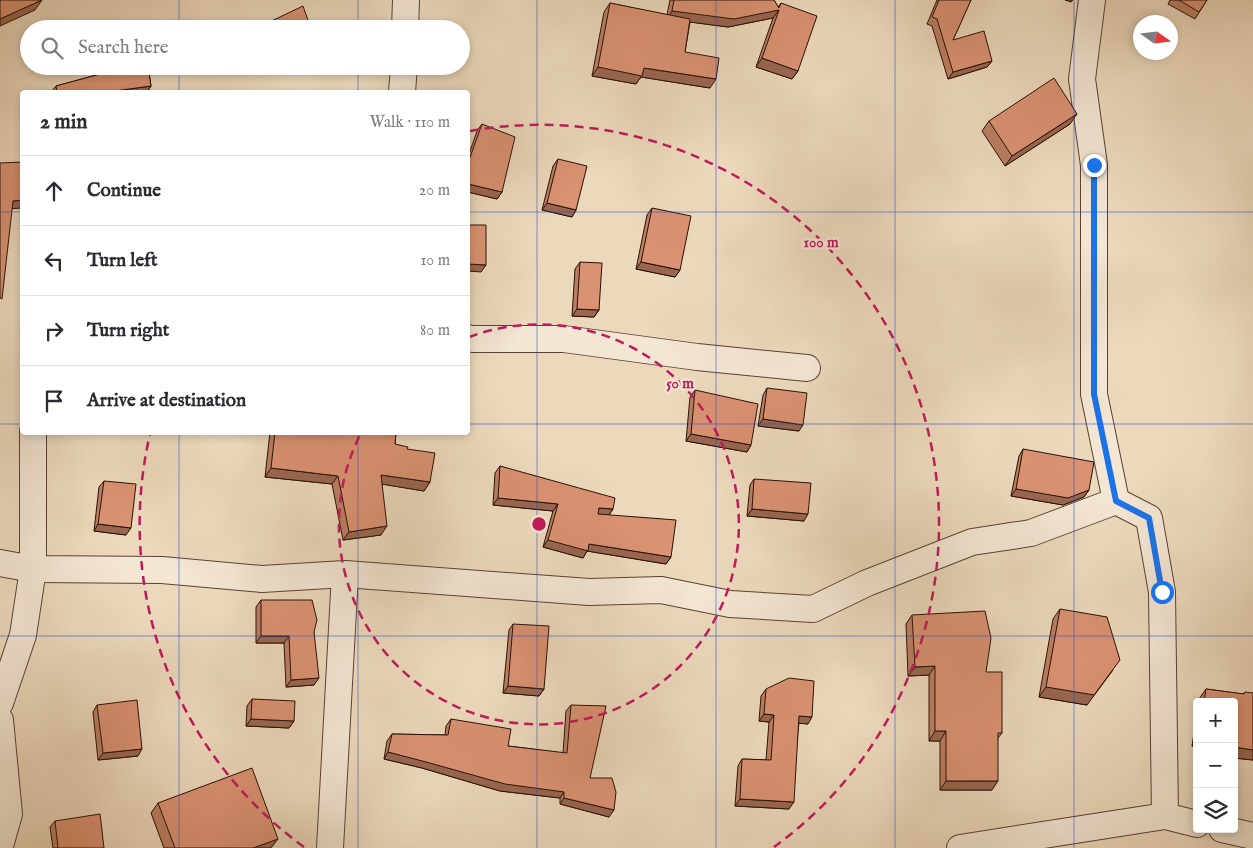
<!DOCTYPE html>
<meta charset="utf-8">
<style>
:root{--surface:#fff;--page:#f2f2f3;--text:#2b2b33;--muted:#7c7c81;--line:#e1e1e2}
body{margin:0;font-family:"IM FELL English",serif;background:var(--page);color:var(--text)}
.controls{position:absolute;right:15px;bottom:15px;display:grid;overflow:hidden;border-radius:5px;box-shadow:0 2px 8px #0003}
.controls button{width:45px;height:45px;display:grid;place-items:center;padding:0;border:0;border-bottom:1px solid var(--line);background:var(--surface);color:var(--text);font:25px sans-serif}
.compass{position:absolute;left:1133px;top:15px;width:45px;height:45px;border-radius:50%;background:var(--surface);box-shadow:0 2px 8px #0003;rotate:104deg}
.stop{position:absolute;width:15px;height:15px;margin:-11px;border:4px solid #1a73e8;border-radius:50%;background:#fff}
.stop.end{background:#1a73e8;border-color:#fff;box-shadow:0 1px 5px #0008}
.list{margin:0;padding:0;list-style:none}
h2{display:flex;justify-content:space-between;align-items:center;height:65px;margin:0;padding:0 20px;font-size:21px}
h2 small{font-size:16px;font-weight:400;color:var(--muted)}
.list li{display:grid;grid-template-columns:32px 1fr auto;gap:15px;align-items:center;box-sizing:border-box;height:70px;padding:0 20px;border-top:1px solid var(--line)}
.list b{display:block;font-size:19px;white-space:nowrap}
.list em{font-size:16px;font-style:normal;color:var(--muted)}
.icon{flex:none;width:28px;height:28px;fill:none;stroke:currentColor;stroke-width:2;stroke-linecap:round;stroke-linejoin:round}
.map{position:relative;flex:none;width:1253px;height:848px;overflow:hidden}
.search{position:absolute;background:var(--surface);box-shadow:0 2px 8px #0003;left:20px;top:20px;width:450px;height:55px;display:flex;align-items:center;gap:12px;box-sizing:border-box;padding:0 18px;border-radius:28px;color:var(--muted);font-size:19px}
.panel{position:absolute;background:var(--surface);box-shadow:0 2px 8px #0003;left:20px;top:90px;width:450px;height:345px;border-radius:5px}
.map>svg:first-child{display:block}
</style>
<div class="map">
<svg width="1253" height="848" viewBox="0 0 1253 848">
<rect width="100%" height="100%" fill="#ecd9bc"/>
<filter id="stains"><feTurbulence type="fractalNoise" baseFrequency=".004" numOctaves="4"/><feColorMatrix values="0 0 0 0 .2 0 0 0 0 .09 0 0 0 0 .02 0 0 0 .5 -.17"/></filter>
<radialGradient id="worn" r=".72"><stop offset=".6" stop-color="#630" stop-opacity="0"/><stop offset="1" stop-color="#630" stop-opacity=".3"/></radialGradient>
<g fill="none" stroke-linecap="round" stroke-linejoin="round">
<g stroke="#594234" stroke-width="28">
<g id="street">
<polyline points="1092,0 1082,79 1094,165 1094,394 1116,501"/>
<polyline points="405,29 406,0"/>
<polyline points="402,92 404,66"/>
<polyline points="468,338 472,339 564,339 697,357 807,368"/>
<polyline points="0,563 33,569 162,570 262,579 345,574 589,592 661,590 730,604 813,609 867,583 972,542 1031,533 1116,501 1149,518 1162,592 1165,816"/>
<polyline points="0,703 23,635 33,569 33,432"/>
<polyline points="0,720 9,814 0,846"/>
<polyline points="1222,829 1253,836"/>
<polyline points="330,848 345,574"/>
<polyline points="960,848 1165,816 1197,824"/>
</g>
</g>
<use href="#street" stroke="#f3e6d3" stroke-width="26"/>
</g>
<g fill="#bb7e62" stroke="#281007">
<polygon points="670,0 774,0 778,7 781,3 798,71 792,79 756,67 773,18 728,27 690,22 685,52 710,88 641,77 636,84 592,76 604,12 610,3 667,15"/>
<polygon points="937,0 971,0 953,40 992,61 987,67 948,79 932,26 927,24"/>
<polygon points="1170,0 1207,0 1195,19 1168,4"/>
<polygon points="111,66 148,66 151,86 147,92 51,92 56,86 100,74 104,69 111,68"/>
<polygon points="271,66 286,66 274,74"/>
<polygon points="989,121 1070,124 1005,166 982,131"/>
<polygon points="482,124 502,192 497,199 468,192 468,157 477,131"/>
<polygon points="558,159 576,210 572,217 542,210 553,166"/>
<polygon points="652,208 680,270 675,277 636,269 647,215"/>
<polygon points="580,262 599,310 594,317 572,316 575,269"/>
<polygon points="767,388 799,431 758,426 763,395"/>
<polygon points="695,390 751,445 747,452 686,441 690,397"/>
<polygon points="270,432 396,432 395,444 407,449 430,482 424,491 382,484 381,535 343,540 332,484 265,477"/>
<polygon points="1023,449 1089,490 1084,497 1063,505 1011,496 1019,456"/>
<polygon points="500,466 613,509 609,515 671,557 666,564 587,551 583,558 543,547 553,511 493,505 495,473"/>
<polygon points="754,479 804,521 747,516 750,485"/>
<polygon points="104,481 126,535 94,531 99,487"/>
<polygon points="261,600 314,632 314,685 286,687 284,643 256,643 256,607"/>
<polygon points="1060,609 1087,705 1039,697 1053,619"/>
<polygon points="912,615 986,672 1002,733 998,738 992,790 940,790 940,741 929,741 929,675 908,676 906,624"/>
<polygon points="513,624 544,689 539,696 503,693 509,630"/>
<polygon points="766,689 808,724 799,723 789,809 735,806 738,766 742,759 766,760 769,722 759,721 761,696"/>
<polygon points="1206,689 1243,694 1245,692 1253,760 1234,758 1234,702 1198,702 1199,699"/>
<polygon points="252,699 294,721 289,728 246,726 247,706"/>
<polygon points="97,705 138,756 98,760 93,712"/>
<polygon points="571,705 590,778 609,817 560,804 560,798 500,791 422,768 384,759 387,741 392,734 445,735 446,726 451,719 508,746 563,753 566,711"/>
<polygon points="1197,714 1197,747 1192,746"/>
<polygon points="158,803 271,848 164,848 151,813"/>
<polygon points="55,821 104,848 53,848 50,827"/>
</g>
<g fill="#996650" stroke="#281007">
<polygon points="42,0 35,10 0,26 0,19"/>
<polygon points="1065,0 1073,0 1071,2"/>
<polygon points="779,10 773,18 728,27 667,19 672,11"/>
<polygon points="762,58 798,71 792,79 756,67"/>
<polygon points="992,61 987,67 948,79 953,72"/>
<polygon points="281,66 286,66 274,74 279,67"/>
<polygon points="598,67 644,68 716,79 710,88 641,77 636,84 592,76"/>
<polygon points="151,86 147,92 107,92"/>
<polygon points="1077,114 1070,124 1005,166 1012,156"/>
<polygon points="468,184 502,192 497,199 468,192"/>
<polygon points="22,200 22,208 7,209 13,201"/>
<polygon points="547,203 576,210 572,217 542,210"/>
<polygon points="641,262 680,270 675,277 636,269"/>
<polygon points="468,264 486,265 481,272 468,271"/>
<polygon points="577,309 599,310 594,317 572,316"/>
<polygon points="763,419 803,425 799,431 758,426"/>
<polygon points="691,434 751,445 747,452 686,441"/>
<polygon points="271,468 338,476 332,484 265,477"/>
<polygon points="381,475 430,482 424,491 375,483"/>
<polygon points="1016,489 1089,490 1084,497 1063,505 1011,496"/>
<polygon points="498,498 558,504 553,511 493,505"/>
<polygon points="599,508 613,509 608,516 594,515"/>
<polygon points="752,509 808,514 804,521 747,516"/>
<polygon points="98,524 131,528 126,535 94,531"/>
<polygon points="387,526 381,535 343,540 349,532"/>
<polygon points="548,540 589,544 671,557 666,564 587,551 583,558 543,547"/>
<polygon points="261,636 289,636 284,643 256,643"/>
<polygon points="935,666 929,675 908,676 915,667"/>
<polygon points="1113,670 1087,705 1039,697 1046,687"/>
<polygon points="319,678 314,685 286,687 291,680"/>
<polygon points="508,686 544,689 539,696 503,693"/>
<polygon points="764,714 774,715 769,722 759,721"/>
<polygon points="799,716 812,717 808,724 794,723"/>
<polygon points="251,719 294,721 289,728 246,726"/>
<polygon points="935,731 946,731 940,741 929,741"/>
<polygon points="1197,739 1197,747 1192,746"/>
<polygon points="1234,747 1253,750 1253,760 1234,758"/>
<polygon points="142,749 138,756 98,760 103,753"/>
<polygon points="388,752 564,792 560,798 500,791 422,768 384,759"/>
<polygon points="946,781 998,781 992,790 940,790"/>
<polygon points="564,798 614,810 609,817 560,804"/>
<polygon points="740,799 794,802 789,809 735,806"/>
<polygon points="278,839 271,848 253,848"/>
</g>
<g fill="#da9272" stroke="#281007">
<polygon points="0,0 42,0 0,19"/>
<polygon points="674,0 774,0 779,8 781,3 817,16 798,71 762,58 779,10 734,19 672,11"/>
<polygon points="939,0 971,0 953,40 984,31 992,61 953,72 937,19 932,17"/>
<polygon points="1179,0 1207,0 1199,12"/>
<polygon points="610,3 690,19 685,52 719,58 716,79 644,68 642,76 598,67"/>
<polygon points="303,6 311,29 263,29 261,26"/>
<polygon points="116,66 148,66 151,86 107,92 57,92 56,86 104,73 104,69"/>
<polygon points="1054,78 1077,114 1012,156 989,121"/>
<polygon points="482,124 515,137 502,192 468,184 468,163"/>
<polygon points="558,159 587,166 576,210 547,203"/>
<polygon points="22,162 22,200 13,201 2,299 0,298 0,163"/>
<polygon points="652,208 691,216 680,270 641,262"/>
<polygon points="468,225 486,225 486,265 468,264"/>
<polygon points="580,262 602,263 599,310 577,309"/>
<polygon points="767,388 807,393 803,425 763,419"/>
<polygon points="695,390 758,404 751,445 691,434"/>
<polygon points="275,432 396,432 395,444 408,447 407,449 435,453 430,482 381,475 387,526 349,532 338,476 271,468"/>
<polygon points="1023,449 1094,462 1089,490 1068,498 1016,489"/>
<polygon points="500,466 615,498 613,509 599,508 598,514 676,520 671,557 589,544 588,551 548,540 558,504 498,498"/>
<polygon points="754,479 811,483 808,514 752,509"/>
<polygon points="104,481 136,484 131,528 98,524"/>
<polygon points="261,600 312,600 317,620 314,632 319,678 291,680 289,636 261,636"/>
<polygon points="1060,609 1107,617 1120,660 1094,695 1046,687"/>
<polygon points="985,611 991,638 986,672 1002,672 1002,733 998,733 998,781 946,781 946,731 935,731 935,666 915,667 912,615"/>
<polygon points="513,624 549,626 544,689 508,686"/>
<polygon points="789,678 814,681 812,717 799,716 794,802 740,799 742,759 771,760 774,715 764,714 766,689"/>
<polygon points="1206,689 1244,694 1245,692 1253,693 1253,750 1234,747 1234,702 1204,702"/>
<polygon points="252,699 295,701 294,721 251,719"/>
<polygon points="137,700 142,749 103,753 97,705"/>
<polygon points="571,705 606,706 590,778 612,778 616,792 614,810 564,798 564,792 505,784 426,762 388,752 392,734 448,735 451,719 511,729 508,746 567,753"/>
<polygon points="252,768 278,839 253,848 175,848 158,803"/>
<polygon points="100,814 104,848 58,848 55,821"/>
</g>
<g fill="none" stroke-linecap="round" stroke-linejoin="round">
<polyline stroke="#1a73e8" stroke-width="6" points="1094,165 1094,394 1116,501 1149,518 1162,592"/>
</g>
<path fill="none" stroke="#1d4ed8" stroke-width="1" stroke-opacity="0.55" d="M179,0V29M358,0V29M537,0V848M716,0V848M895,0V848M1074,0V848M179,66V92M358,66V92M0,212H22M468,212H1253M0,424H22M468,424H1253M179,432V848M358,432V848M0,636H1253"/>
<g fill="none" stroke="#c2185b" stroke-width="2.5" stroke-dasharray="9 6">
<path d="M469 337A200 200 0 1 1 361 433"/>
<path d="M304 847A399 399 0 0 1 150 434M470 131A399 399 0 0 1 774 847"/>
</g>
<circle cx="539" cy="524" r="8" fill="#c2185b" stroke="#f3e6d3" stroke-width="2.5"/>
<g font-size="15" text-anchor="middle" font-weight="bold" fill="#c2185b" stroke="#f3e6d3" stroke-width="4.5" stroke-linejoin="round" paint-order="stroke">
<text x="821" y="247">100 m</text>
<text x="680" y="388">50 m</text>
</g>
<rect width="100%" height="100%" filter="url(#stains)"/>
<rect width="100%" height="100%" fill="url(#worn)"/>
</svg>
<div class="controls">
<button>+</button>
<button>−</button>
<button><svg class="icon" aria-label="layers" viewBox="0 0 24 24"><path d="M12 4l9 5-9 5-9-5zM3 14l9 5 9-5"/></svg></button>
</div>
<svg class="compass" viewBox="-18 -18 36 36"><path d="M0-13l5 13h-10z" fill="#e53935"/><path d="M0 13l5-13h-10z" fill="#7c7c81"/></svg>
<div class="stop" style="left:1162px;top:592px"></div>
<div class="stop end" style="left:1094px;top:165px"></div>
<div class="search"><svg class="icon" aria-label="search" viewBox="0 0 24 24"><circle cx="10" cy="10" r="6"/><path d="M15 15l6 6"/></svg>Search here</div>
<section class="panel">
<h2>2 min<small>Walk · 110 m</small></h2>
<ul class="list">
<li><svg class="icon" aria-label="ahead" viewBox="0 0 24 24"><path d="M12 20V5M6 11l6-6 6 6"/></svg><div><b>Continue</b></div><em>20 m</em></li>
<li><svg class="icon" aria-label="left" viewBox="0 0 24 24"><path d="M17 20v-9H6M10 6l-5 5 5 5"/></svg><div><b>Turn left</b></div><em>10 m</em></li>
<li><svg class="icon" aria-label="right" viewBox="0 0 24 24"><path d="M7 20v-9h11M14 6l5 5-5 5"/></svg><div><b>Turn right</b></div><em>80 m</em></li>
<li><svg class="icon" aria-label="arrive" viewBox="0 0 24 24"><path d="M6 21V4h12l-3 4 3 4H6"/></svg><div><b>Arrive at destination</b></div></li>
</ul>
</section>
</div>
